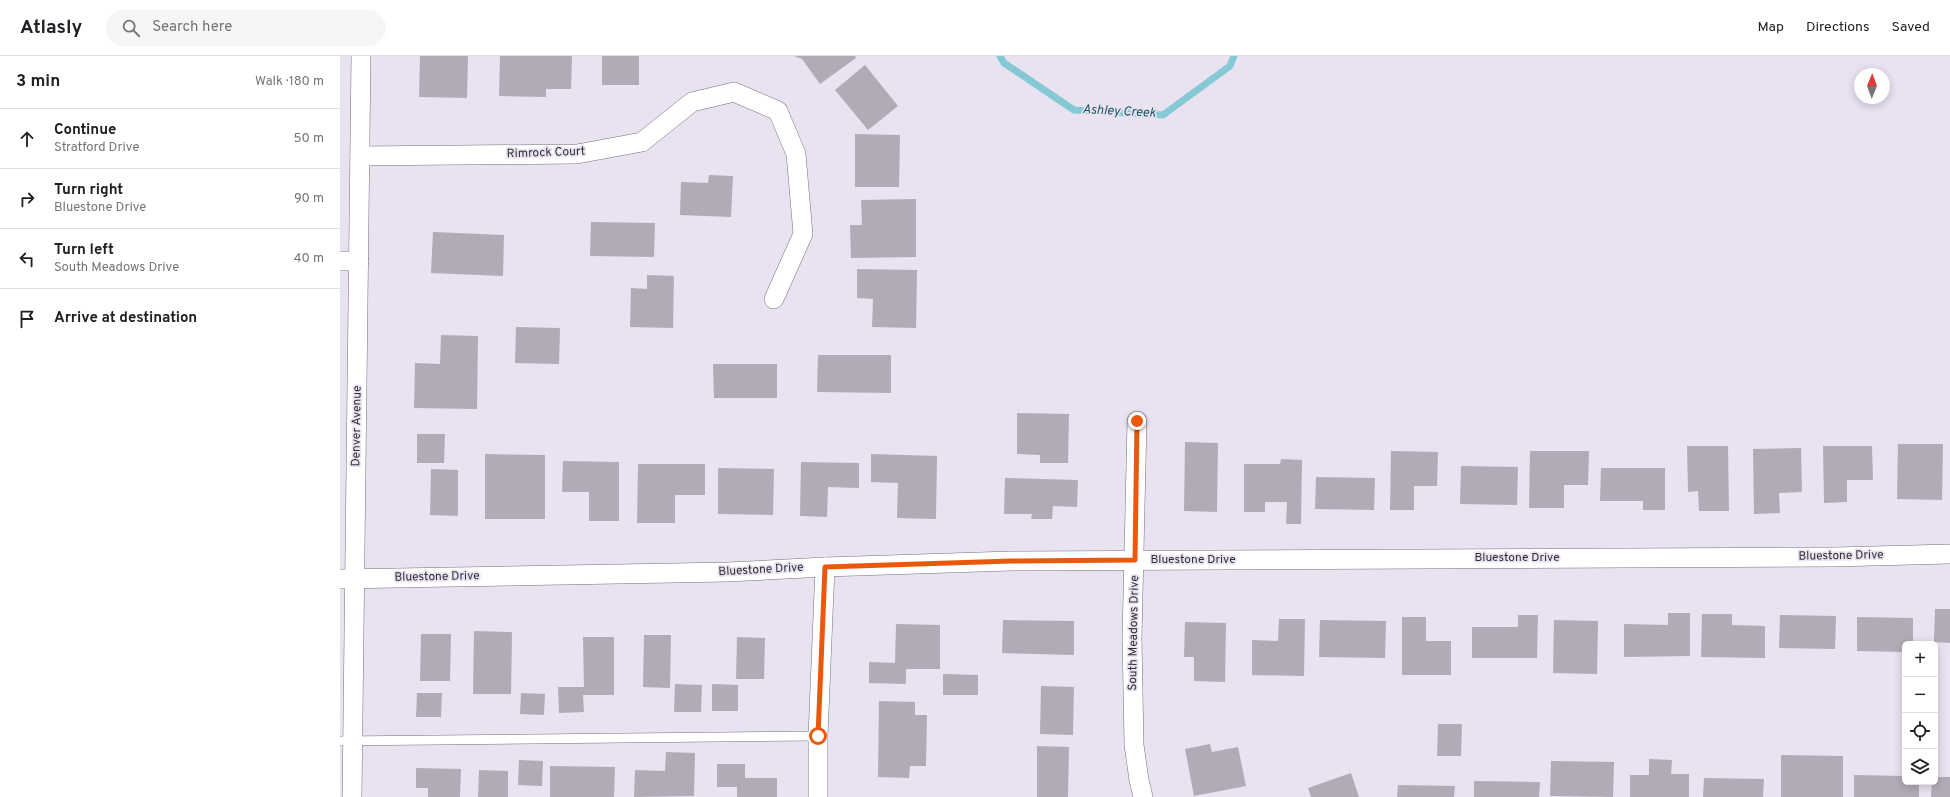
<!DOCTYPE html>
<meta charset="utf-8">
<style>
:root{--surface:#fff;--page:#f6f6f6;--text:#202124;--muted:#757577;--line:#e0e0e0}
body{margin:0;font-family:Overpass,sans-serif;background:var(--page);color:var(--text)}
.controls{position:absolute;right:12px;bottom:12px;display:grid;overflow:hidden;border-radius:6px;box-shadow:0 2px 10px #0003}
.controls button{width:36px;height:36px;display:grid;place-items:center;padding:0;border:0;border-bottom:1px solid var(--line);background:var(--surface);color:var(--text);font:20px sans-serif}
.compass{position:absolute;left:1514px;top:12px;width:36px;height:36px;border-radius:50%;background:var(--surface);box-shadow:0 2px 10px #0003;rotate:1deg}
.stop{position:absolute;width:12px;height:12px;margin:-9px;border:3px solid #ea580c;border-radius:50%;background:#fff}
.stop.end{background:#ea580c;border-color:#fff;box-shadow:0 1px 4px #0008}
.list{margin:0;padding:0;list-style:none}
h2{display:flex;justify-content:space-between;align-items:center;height:52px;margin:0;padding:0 16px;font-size:17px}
h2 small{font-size:13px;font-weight:400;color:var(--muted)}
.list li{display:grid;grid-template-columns:26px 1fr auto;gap:12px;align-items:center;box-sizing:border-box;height:60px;padding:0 16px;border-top:1px solid var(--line)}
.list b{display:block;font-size:15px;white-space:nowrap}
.list p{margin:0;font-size:13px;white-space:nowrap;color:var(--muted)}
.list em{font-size:13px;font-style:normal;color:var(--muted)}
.icon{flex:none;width:22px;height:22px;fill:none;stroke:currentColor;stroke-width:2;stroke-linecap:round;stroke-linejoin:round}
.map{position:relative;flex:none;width:1610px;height:741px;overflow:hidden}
header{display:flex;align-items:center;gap:24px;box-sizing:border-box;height:56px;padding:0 20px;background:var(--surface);border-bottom:1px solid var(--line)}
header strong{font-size:19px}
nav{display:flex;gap:22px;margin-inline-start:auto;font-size:14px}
.search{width:280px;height:36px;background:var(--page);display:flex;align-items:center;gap:10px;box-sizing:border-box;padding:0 14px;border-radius:22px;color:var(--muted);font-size:15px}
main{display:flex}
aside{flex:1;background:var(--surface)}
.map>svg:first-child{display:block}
</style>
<header>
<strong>Atlasly</strong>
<div class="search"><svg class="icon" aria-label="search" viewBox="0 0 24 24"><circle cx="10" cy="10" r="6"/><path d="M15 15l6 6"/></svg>Search here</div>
<nav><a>Map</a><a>Directions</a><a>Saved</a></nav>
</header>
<main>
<aside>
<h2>3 min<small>Walk · 180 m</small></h2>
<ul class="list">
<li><svg class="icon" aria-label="ahead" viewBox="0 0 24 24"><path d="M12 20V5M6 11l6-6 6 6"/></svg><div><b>Continue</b><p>Stratford Drive</p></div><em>50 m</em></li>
<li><svg class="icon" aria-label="right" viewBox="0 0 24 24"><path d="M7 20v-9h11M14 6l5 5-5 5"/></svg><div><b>Turn right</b><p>Bluestone Drive</p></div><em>90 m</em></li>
<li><svg class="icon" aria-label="left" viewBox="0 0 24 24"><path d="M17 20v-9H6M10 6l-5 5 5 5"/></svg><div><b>Turn left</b><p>South Meadows Drive</p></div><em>40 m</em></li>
<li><svg class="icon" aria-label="arrive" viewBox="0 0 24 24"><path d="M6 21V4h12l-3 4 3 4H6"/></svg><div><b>Arrive at destination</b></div></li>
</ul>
</aside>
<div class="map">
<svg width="1610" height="741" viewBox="0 0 1610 741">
<rect width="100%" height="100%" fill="#e8e2f1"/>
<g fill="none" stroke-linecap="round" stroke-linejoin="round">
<polyline stroke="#85c9d5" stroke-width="7" points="660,0 664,7 734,54 823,59 890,10 894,0"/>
</g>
<g fill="#b3aab7">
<polygon points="80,0 128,0 127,42 79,41"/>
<polygon points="160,0 232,0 231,33 206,33 206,41 159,40"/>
<rect x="262" y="0" width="37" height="29"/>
<polygon points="454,0 515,0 516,2 480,28 462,3"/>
<polygon points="525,9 558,50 528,74 495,34"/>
<polygon points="515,78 560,79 559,131 515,131"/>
<polygon points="369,119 393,120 391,161 340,159 341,126 368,127"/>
<polygon points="576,143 576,201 511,202 510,169 522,169 521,144"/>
<polygon points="251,166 315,167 314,201 250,200"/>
<polygon points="93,176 164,179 163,220 91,217"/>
<polygon points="517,213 577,214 576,272 532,271 533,243 517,242"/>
<polygon points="307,219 334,220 333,272 290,271 291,232 307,233"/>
<polygon points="176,271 220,272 219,308 175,307"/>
<polygon points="101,279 138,280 137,353 74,352 75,307 100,308"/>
<polygon points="478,299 551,299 551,337 477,336"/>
<polygon points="373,308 437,308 437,342 374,342"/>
<polygon points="677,357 729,358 728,407 700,407 700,399 677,398"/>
<polygon points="77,378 105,378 104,407 77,407"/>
<polygon points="845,386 878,387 877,456 844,455"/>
<polygon points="1558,388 1603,388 1602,444 1557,443"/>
<polygon points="1347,390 1388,390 1389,455 1359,455 1358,435 1348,436"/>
<polygon points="1483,390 1532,390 1533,424 1507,424 1507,446 1484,447"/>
<polygon points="1461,392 1462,436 1439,437 1440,457 1414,458 1413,393"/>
<polygon points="1051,395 1098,396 1097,430 1074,430 1074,454 1050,454"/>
<polygon points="1190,395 1249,395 1248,429 1224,429 1224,452 1189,452"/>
<polygon points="145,398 205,399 205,463 145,463"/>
<polygon points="531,398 597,400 596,463 557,462 558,427 531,426"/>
<polygon points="941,403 962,404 961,468 946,468 947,446 925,446 925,456 904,456 904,408 940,408"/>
<polygon points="223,405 279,406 279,465 249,465 249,436 222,436"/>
<polygon points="461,406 519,407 519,432 488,431 487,461 460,460"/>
<polygon points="298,408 365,408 365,439 335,439 335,467 297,467"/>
<polygon points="1121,410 1178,411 1177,449 1120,448"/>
<polygon points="378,412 434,413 433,459 378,458"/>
<polygon points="1261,412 1325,412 1325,454 1303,454 1303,445 1260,445"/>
<polygon points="91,413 118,414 118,460 90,459"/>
<polygon points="976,421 1035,422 1034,454 975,453"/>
<polygon points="665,422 738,424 737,451 713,450 712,463 691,463 692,458 664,458"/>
<polygon points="1595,553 1610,553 1610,587 1594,586"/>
<polygon points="1328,557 1350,557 1350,600 1284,601 1284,568 1328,569"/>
<polygon points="1362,558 1392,558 1392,569 1425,570 1425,602 1361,601"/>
<polygon points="1178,559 1198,559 1197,602 1132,602 1132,571 1178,571"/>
<polygon points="1440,559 1496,560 1495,593 1439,592"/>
<polygon points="1062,561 1086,561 1086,585 1111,585 1111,619 1062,619"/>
<polygon points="1517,561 1573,562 1573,588 1565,588 1565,596 1517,595"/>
<polygon points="939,563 965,563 964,620 912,619 912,584 938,585"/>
<polygon points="663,564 734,565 734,599 662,597"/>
<polygon points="980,564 1046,565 1045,602 979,601"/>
<polygon points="1214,564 1258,565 1257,618 1213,617"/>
<polygon points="845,566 886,567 885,626 854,625 854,601 844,601"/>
<polygon points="556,568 600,569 600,613 566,613 566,628 529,627 529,606 555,607"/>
<polygon points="134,575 172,576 171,638 133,638"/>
<polygon points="81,578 111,578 110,625 80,625"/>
<polygon points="304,579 331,579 330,632 303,631"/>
<polygon points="243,581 274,581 274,639 243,639 244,656 219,657 218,631 244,631"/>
<polygon points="397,581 425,582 424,623 396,623"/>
<polygon points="603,618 638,619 638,639 603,639"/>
<polygon points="335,628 362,629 361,656 334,656"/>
<polygon points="372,628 398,629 398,655 372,655"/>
<polygon points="701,630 734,631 733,679 700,678"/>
<polygon points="77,637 102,637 101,661 76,661"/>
<polygon points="181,637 205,638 204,659 180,658"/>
<polygon points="539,645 575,646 575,659 587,659 586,710 570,710 569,722 538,721"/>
<polygon points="1098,668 1122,668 1121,700 1097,700"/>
<polygon points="870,688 872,696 898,691 906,730 854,740 845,693"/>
<polygon points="697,690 729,691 728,741 697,741"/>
<polygon points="326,696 355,697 354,740 294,741 295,714 325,715"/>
<polygon points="1441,699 1503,700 1503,741 1441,741"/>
<polygon points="1309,703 1332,704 1331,718 1349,718 1349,741 1290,741 1290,719 1309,719"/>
<polygon points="179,704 203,705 202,730 178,729"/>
<polygon points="1211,705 1274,706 1273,741 1210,740"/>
<polygon points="377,708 405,708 405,722 437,722 437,741 397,741 397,731 377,731"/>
<polygon points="210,710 275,711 274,741 210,741"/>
<polygon points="76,712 121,713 120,741 88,741 88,732 76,732"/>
<polygon points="139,714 168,715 168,741 138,741"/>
<polygon points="1011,717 1019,741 971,741 968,732"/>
<polygon points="1514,719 1565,720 1565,726 1579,726 1579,741 1514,741"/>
<polygon points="1595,721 1610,721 1610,741 1591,741 1592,726 1595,726"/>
<polygon points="1364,722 1424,723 1423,741 1363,741"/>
<polygon points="1134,725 1200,726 1199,741 1134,741"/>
<polygon points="1058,729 1115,730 1114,741 1057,741"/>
</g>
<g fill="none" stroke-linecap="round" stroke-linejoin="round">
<g stroke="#76707d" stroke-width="10">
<polyline id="lane" points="0,685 478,680"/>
</g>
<g stroke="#76707d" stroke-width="20">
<g id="street">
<polyline points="20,100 237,98 302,86 352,46 394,36 438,55 456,98 463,178 434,243"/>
<polyline points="0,205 19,205"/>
<polyline points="797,365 792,582 794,689 799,724 803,741"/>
<polyline points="0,523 388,516 485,511 671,505 1494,501 1610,498"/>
<polyline points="12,741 21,0"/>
<polyline points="478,741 478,680 485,511"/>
</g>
</g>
<use href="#lane" stroke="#fff" stroke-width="9"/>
<use href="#street" stroke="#fff" stroke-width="19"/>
</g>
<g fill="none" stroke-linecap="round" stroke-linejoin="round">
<polyline stroke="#ea580c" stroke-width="5" points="478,680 485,511 671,505 795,504 797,365"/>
</g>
<g text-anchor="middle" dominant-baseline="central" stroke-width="3.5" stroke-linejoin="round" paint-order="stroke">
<g font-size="12" fill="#312f35" stroke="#e8e2f1">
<text transform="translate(206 97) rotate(-2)">Rimrock Court</text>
<text transform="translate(17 370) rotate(-89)">Denver Avenue</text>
<text transform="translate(1501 500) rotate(-1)">Bluestone Drive</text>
<text x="1177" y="502">Bluestone Drive</text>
<text x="853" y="504">Bluestone Drive</text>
<text transform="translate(421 514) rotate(-3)">Bluestone Drive</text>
<text transform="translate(97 521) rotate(-1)">Bluestone Drive</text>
<text transform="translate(794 577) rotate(-89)">South Meadows Drive</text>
</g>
<g font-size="13" font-style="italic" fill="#1c5660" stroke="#e8e2f1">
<text transform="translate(779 56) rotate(3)">Ashley Creek</text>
</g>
</g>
</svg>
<div class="controls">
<button>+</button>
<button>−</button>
<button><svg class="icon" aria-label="locate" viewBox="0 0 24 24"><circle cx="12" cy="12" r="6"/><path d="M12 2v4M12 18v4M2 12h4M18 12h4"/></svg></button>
<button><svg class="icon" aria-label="layers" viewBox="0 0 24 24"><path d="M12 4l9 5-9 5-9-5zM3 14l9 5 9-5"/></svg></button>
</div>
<svg class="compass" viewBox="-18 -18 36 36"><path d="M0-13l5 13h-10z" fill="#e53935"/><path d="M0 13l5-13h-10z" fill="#757577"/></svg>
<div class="stop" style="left:478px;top:680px"></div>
<div class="stop end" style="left:797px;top:365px"></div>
</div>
</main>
